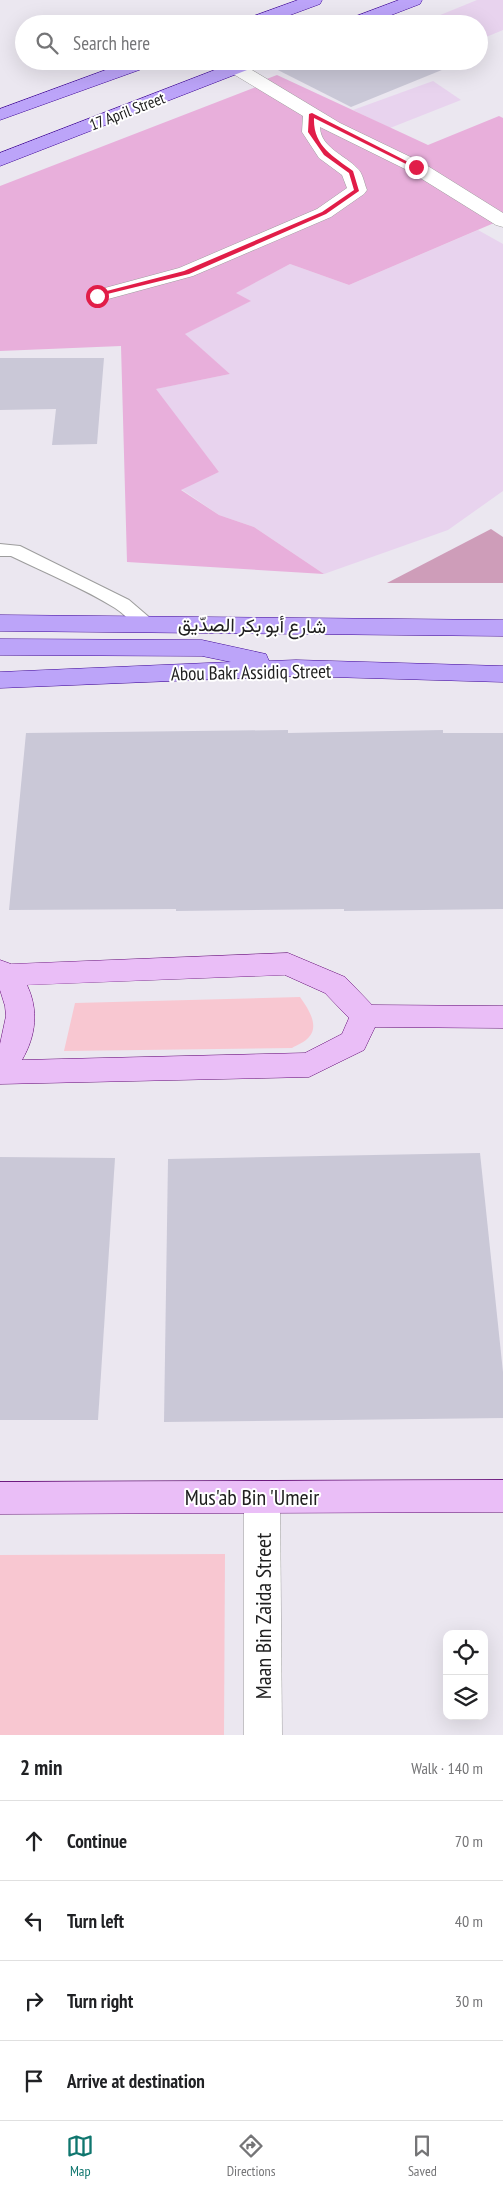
<!DOCTYPE html>
<meta charset="utf-8">
<style>
:root{--surface:#fff;--page:#f6f6f6;--text:#202124;--muted:#757577;--line:#e0e0e0;--accent:#0f766e}
body{margin:0;font-family:"PT Sans Narrow",Vazirmatn,sans-serif;background:var(--page);color:var(--text)}
.controls{position:absolute;right:15px;bottom:15px;display:grid;overflow:hidden;border-radius:10px;box-shadow:0 5px 20px #0002}
.controls button{width:45px;height:45px;display:grid;place-items:center;padding:0;border:0;border-bottom:1px solid var(--line);background:var(--surface);color:var(--text);font:25px sans-serif}
.stop{position:absolute;width:15px;height:15px;margin:-11px;border:4px solid #e11d48;border-radius:50%;background:#fff}
.stop.end{background:#e11d48;border-color:#fff;box-shadow:0 1px 5px #0008}
.list{margin:0;padding:0;list-style:none}
h2{display:flex;justify-content:space-between;align-items:center;height:65px;margin:0;padding:0 20px;font-size:21px}
h2 small{font-size:16px;font-weight:400;color:var(--muted)}
.list li{display:grid;grid-template-columns:32px 1fr auto;gap:15px;align-items:center;box-sizing:border-box;height:80px;padding:0 20px;border-top:1px solid var(--line)}
.list b{display:block;font-size:19px;white-space:nowrap}
.list em{font-size:16px;font-style:normal;color:var(--muted)}
.icon{flex:none;width:28px;height:28px;fill:none;stroke:currentColor;stroke-width:2;stroke-linecap:round;stroke-linejoin:round}
.map{position:relative;flex:none;width:503px;height:1735px;overflow:hidden}
.search{position:absolute;background:var(--surface);box-shadow:0 5px 20px #0002;left:15px;right:15px;top:15px;height:55px;display:flex;align-items:center;gap:12px;box-sizing:border-box;padding:0 18px;border-radius:28px;color:var(--muted);font-size:19px}
.sheet{height:385px;background:var(--surface)}
nav{display:flex;justify-content:space-around;align-items:center;box-sizing:border-box;height:70px;border-top:1px solid var(--line);background:var(--surface);font-size:14px;color:var(--muted)}
nav a{display:grid;justify-items:center;gap:2px}
nav .on{color:var(--accent)}
.map>svg:first-child{display:block}
</style>
<div class="map">
<svg width="503" height="1735" viewBox="0 0 503 1735">
<rect width="100%" height="100%" fill="#ebe7f0"/>
<g fill="#e8d3ee">
<polygon points="477,0 503,0 503,30 479,40 479,24 435,24 428,20"/>
<polygon points="433,81 461,100 390,128 353,110"/>
<polygon points="478,230 503,244 503,491 448,530 324,574 254,527 219,515 181,489 219,472 155,389 230,374 184,334 250,301 235,293 290,264 349,285"/>
</g>
<g fill="#e8afdb">
<polygon points="277,75 428,145 499,116 503,118 503,216 329,120 264,80"/>
<polygon points="256,87 409,169 494,223 349,285 290,264 236,293 251,301 185,334 230,374 156,389 219,472 181,490 219,515 254,527 324,574 127,562 121,346 0,351 0,186"/>
</g>
<polygon fill="#ce9db9" points="491,529 503,537 503,583 387,583"/>
<g fill="#f8c7d1">
<path d="M300,997C307,1007 320,1025 309,1037C305,1042 297,1045 292,1048L64,1051L75,1003Z"/>
<polygon points="225,1554 224,1735 0,1735 0,1555"/>
</g>
<g fill="#cac8d7">
<polygon points="265,61 459,61 459,63 351,107 264,63"/>
<polygon points="0,358 104,358 97,444 52,445 56,409 0,410"/>
<polygon points="288,730 288,733 443,730 443,733 503,733 503,909 344,911 344,909 176,911 176,909 9,910 26,733"/>
<polygon points="480,1153 503,1372 503,1418 164,1422 168,1159"/>
<polygon points="0,1157 115,1158 98,1420 0,1420"/>
</g>
<g fill="none" stroke-linecap="round" stroke-linejoin="round">
<g stroke="#9d9d9d" stroke-width="2">
<path id="lane" d="M0,544L20,546L129,600L157,624L155,628C138,633 128,616 115,608C85,589 44,572 11,556H0Z"/>
</g>
<g stroke="#9d9d9d" stroke-width="1">
<g id="street">
<path d="M236,63L242,64L340,123L423,163L503,213V227L496,225L409,171L320,127C320,147 346,156 357,168C363,173 364,183 367,190L364,194L331,217L193,276L97,302L90,300L87,296L90,292L179,268L317,209L347,188L342,175L319,158L302,132L303,116L230,72L227,68L230,64Z"/>
<polygon points="262,1481 274,1486 280,1497 282,1735 244,1735 244,1497 250,1486"/>
</g>
</g>
<g stroke="#620975" stroke-width="1">
<g id="secondary">
<path d="M288,953L345,977L372,1005L503,1006V1028L375,1027L364,1050L309,1077L0,1084V1044L6,1016L5,1006L0,990V960L11,964ZM285,975L325,993L349,1018L342,1034L305,1053L22,1060C36,1036 39,1010 27,985Z"/>
<polygon points="503,1480 503,1512 0,1514 0,1482"/>
</g>
</g>
<g stroke="#3e0697" stroke-width="1">
<g id="primary">
<polygon points="298,0 322,0 320,4 266,24 241,24 243,20"/>
<polygon points="399,0 422,0 420,4 368,24 344,24 346,20"/>
<polygon points="130,61 156,61 153,65 0,120 0,109"/>
<polygon points="238,61 263,61 260,65 0,166 0,153"/>
<polygon points="0,615 503,620 503,636 0,631"/>
<polygon points="0,639 202,640 266,654 269,661 296,660 503,666 503,682 296,676 0,688 0,672 231,662 202,656 0,655"/>
</g>
</g>
<use href="#lane" fill="#fff" fill-rule="evenodd"/>
<use href="#street" fill="#fff" fill-rule="evenodd"/>
<use href="#secondary" fill="#eabef7" fill-rule="evenodd"/>
<use href="#primary" fill="#bca4f9" fill-rule="evenodd"/>
</g>
<path fill="#e11d48" d="M312,113L418,167L414,168L314,118C313,146 333,156 353,171L359,191L326,214L189,274L95,297V294L184,271L322,212L354,190L349,173L324,155L308,132L309,114Z"/>
<g text-anchor="middle" dominant-baseline="central" stroke-width="4" stroke-linejoin="round" paint-order="stroke">
<g font-size="16" fill="#202020" stroke="#fff">
<text transform="translate(127 111) rotate(-21)">17 April Street</text>
</g>
<g font-size="19" fill="#202020" stroke="#fff">
<text transform="translate(252 625) rotate(1)">شارع أبو بكر الصدّيق</text>
<text transform="translate(251 672) rotate(-1)">Abou Bakr Assidiq Street</text>
</g>
<g font-size="22" fill="#202020" stroke="#fff">
<text x="252" y="1497">Mus'ab Bin 'Umeir</text>
<text transform="translate(263 1616) rotate(-90)">Maan Bin Zaida Street</text>
</g>
</g>
</svg>
<div class="controls">
<button><svg class="icon" aria-label="locate" viewBox="0 0 24 24"><circle cx="12" cy="12" r="6"/><path d="M12 2v4M12 18v4M2 12h4M18 12h4"/></svg></button>
<button><svg class="icon" aria-label="layers" viewBox="0 0 24 24"><path d="M12 4l9 5-9 5-9-5zM3 14l9 5 9-5"/></svg></button>
</div>
<div class="stop" style="left:97px;top:296px"></div>
<div class="stop end" style="left:416px;top:167px"></div>
<div class="search"><svg class="icon" aria-label="search" viewBox="0 0 24 24"><circle cx="10" cy="10" r="6"/><path d="M15 15l6 6"/></svg>Search here</div>
</div>
<section class="sheet">
<h2>2 min<small>Walk · 140 m</small></h2>
<ul class="list">
<li><svg class="icon" aria-label="ahead" viewBox="0 0 24 24"><path d="M12 20V5M6 11l6-6 6 6"/></svg><div><b>Continue</b></div><em>70 m</em></li>
<li><svg class="icon" aria-label="left" viewBox="0 0 24 24"><path d="M17 20v-9H6M10 6l-5 5 5 5"/></svg><div><b>Turn left</b></div><em>40 m</em></li>
<li><svg class="icon" aria-label="right" viewBox="0 0 24 24"><path d="M7 20v-9h11M14 6l5 5-5 5"/></svg><div><b>Turn right</b></div><em>30 m</em></li>
<li><svg class="icon" aria-label="arrive" viewBox="0 0 24 24"><path d="M6 21V4h12l-3 4 3 4H6"/></svg><div><b>Arrive at destination</b></div></li>
</ul>
</section>
<nav>
<a class="on"><svg class="icon" aria-label="map" viewBox="0 0 24 24"><path d="M3 6l6-2 6 2 6-2v14l-6 2-6-2-6 2zM9 4v14M15 6v14"/></svg>Map</a>
<a><svg class="icon" aria-label="directions" viewBox="0 0 24 24"><path d="M12 3l9 9-9 9-9-9zM9 14v-3h6M13 9l2 2-2 2"/></svg>Directions</a>
<a><svg class="icon" aria-label="saved" viewBox="0 0 24 24"><path d="M7 4h10v16l-5-4-5 4z"/></svg>Saved</a>
</nav>
